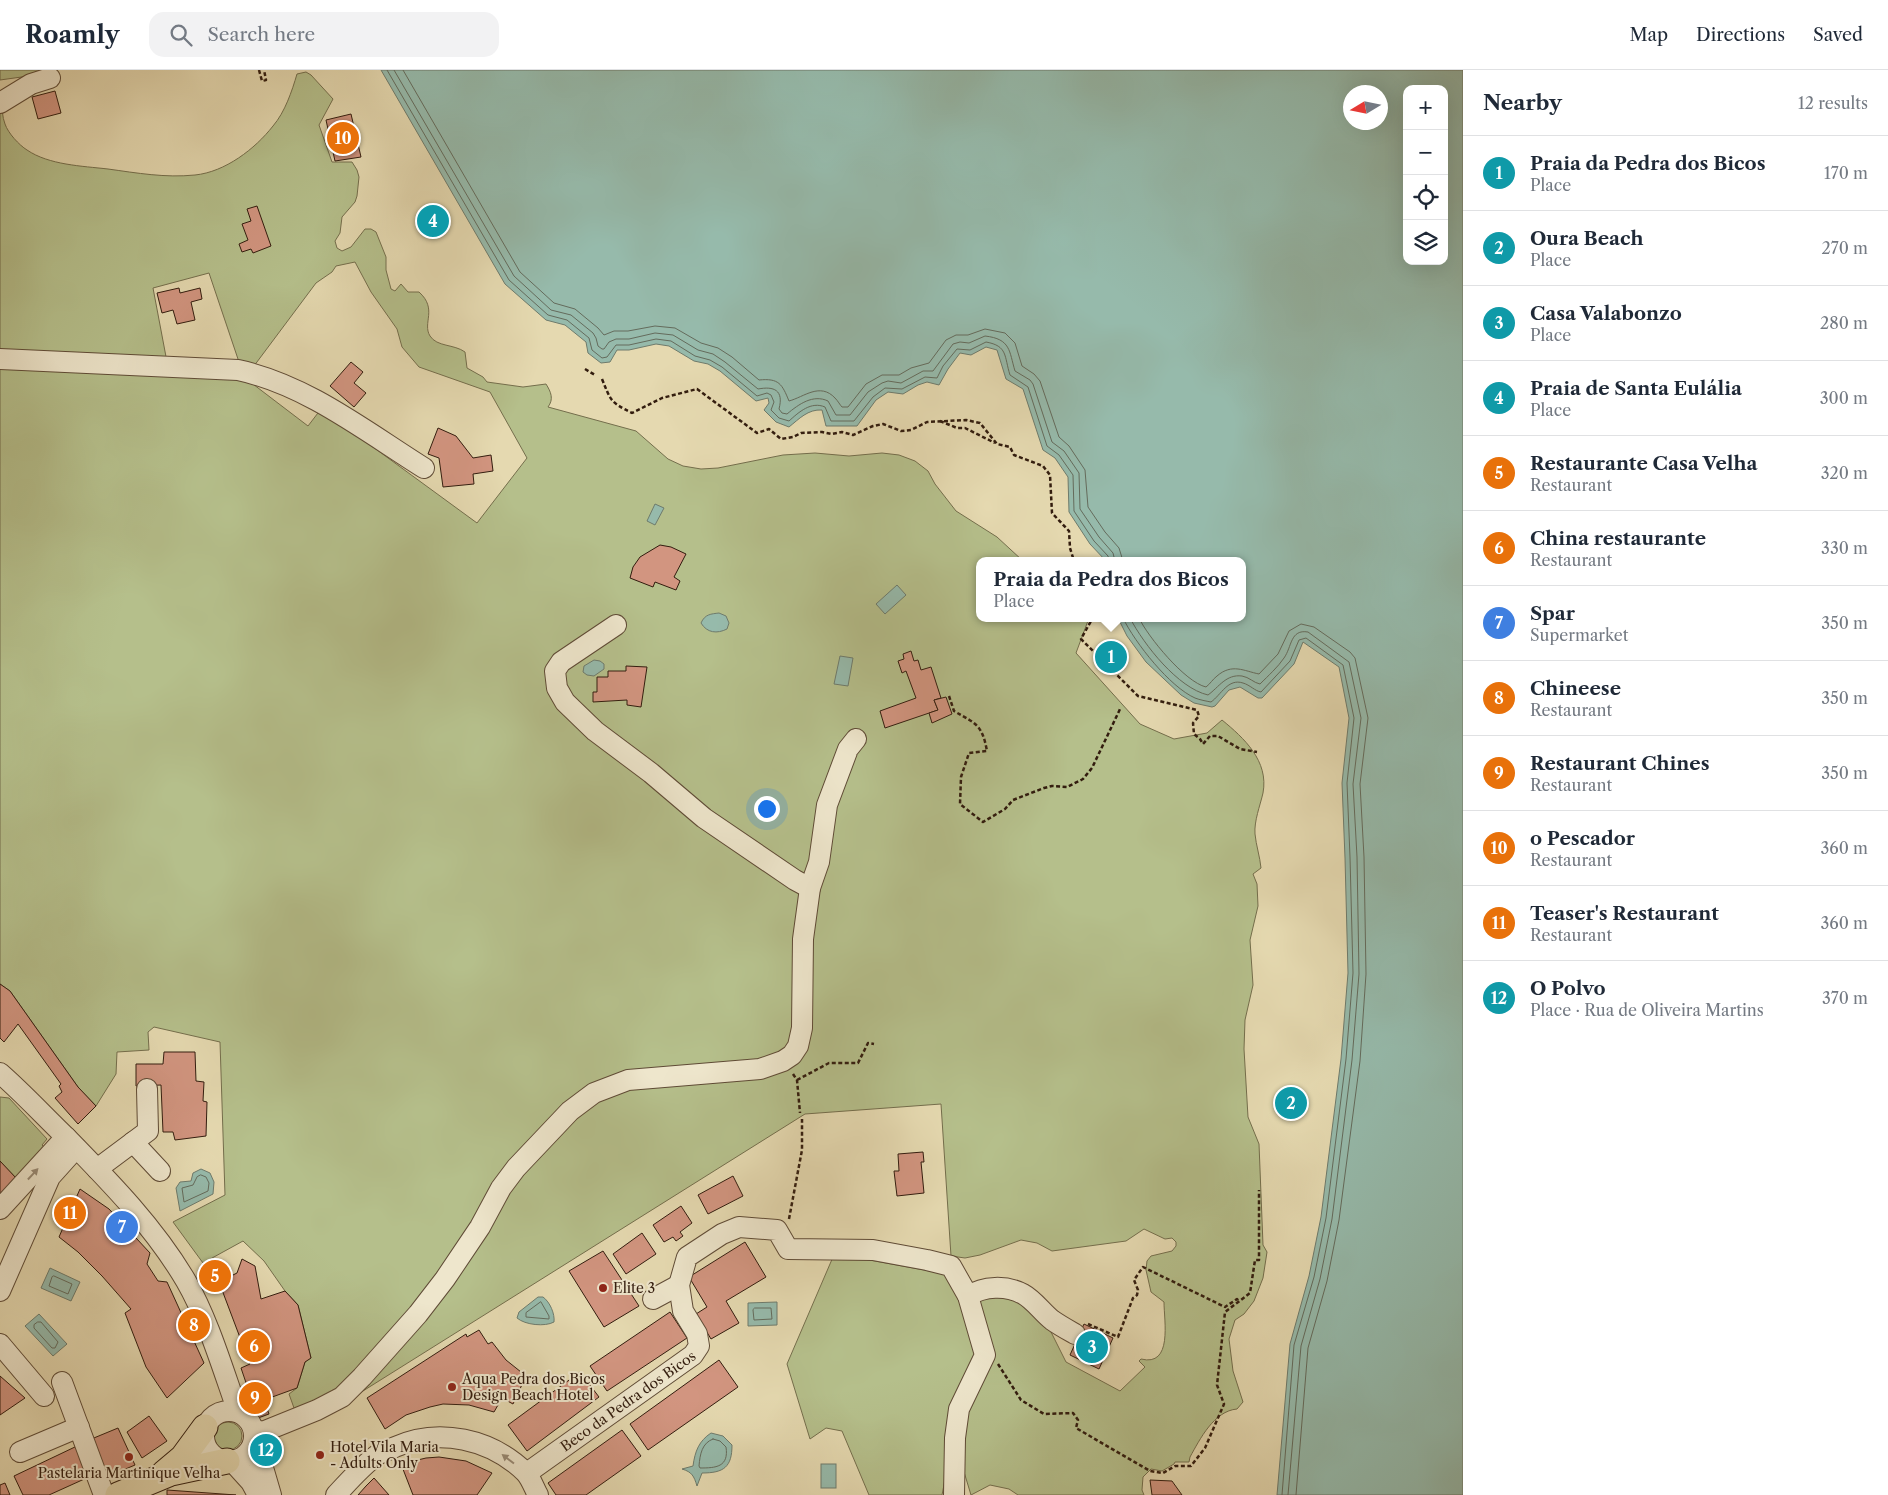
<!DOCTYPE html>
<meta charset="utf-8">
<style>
:root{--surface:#fff;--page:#f2f2f3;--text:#1f2937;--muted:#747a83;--line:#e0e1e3;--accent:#d93025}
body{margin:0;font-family:"Libre Caslon Text",serif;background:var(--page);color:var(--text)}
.controls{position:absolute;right:15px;top:15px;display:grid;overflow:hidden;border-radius:10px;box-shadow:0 5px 20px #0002}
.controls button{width:45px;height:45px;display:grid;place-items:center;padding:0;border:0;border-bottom:1px solid var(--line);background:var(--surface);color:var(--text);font:25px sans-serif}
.compass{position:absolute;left:1343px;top:15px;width:45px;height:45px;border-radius:50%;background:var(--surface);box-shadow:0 5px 20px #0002;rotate:260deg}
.you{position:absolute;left:766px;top:738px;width:18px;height:18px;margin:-12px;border:4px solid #fff;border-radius:50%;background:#1a73e8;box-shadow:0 0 0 8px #1a73e833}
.badge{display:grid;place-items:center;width:32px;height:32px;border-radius:50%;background:var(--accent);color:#fff;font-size:16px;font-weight:700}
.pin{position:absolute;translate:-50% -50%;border:2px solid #fff;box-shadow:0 1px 5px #0006}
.popup{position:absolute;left:976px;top:487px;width:270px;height:65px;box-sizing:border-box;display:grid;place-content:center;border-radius:10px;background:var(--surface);filter:drop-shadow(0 1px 4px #0005);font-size:16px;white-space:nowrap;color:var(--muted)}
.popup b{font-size:19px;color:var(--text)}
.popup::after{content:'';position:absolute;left:50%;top:100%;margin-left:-10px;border:10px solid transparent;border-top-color:var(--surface)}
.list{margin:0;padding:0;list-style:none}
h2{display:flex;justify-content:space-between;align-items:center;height:65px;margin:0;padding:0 20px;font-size:21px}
h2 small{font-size:16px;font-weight:400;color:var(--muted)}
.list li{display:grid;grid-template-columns:32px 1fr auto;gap:15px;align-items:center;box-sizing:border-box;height:75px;padding:0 20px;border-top:1px solid var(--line)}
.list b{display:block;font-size:19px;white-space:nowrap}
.list p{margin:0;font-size:16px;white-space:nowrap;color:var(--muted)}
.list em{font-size:16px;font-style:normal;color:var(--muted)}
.icon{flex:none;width:28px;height:28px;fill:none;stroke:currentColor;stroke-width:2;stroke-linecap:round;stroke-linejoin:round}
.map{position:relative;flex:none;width:1463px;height:1425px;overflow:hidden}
header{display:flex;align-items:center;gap:30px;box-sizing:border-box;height:70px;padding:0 25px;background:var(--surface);border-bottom:1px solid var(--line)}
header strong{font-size:24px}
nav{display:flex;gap:28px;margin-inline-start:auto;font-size:18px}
.search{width:350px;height:45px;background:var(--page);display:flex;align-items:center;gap:12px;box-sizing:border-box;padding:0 18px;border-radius:15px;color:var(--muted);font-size:19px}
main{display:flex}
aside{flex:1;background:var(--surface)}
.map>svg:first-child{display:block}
</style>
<header>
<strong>Roamly</strong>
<div class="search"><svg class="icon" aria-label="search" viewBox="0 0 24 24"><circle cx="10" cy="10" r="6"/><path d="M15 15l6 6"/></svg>Search here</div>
<nav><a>Map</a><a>Directions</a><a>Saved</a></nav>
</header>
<main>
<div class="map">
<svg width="1463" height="1425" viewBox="0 0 1463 1425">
<rect width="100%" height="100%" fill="#e5d9b0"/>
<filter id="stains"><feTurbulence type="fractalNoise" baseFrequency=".004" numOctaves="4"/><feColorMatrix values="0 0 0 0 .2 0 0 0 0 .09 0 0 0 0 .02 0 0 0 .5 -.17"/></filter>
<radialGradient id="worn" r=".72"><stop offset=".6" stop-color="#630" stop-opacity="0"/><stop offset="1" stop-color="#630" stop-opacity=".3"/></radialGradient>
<g fill="#b5bf8b" stroke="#746e4c" fill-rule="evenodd">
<polygon points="0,0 41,0 43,4 0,10"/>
<path d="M306,2L311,5L333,29L319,55L332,92H352L357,100L359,107L357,126L355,132L342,147L340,163L335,171L337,178L342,181L351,177L365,159H371L376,162L386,187V200L391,219L395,221L401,214L408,222H419C438,239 422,253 430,266C437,277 454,274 465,282L467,298L483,307L487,312L523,317L546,314C551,322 554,329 548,337L636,361L668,389L683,396L701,399L718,398L783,385L815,383L849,386L882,383L899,385L915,391L928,401L935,414L956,441L997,467L1023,491H980V548H1089L1076,583L1140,654L1174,669L1207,663L1222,650C1244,668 1269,691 1263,723C1260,736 1254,751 1255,764C1256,775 1260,787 1261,798L1253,804L1257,814L1258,836L1250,870L1253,915L1245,950L1244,979L1248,1047L1259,1074L1263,1175L1267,1182L1263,1208L1254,1231L1244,1244L1235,1250L1229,1269L1233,1301L1243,1332L1237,1339C1214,1341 1200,1369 1190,1387L1189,1392H1175L1174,1394L1162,1401L1151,1399L1143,1407L1142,1420L1144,1425H1018L1009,1419L990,1415L971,1425L958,1382L950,1384L942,1425H869L842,1361L826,1358L810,1369L787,1294L833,1187L864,1189L946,1204L960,1232L1008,1225L1028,1234L1050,1260L1066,1292L1120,1321L1145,1297L1139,1291L1141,1289C1173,1297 1164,1251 1164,1232L1151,1222L1146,1200L1147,1191L1151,1186L1172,1181L1176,1176V1172L1172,1168L1165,1169L1144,1159L1126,1171L1052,1181L1037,1173L1021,1170L980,1185L965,1188L951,1186L941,1034L805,1044L339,1336L299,1352L289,1324L297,1318L305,1292L311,1288L298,1235L285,1221L264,1191L243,1171L203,1193L173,1152L225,1125L220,972L154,957L148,962L149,980L117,982L116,1004L96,1036L78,1017L10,921L0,914V32C3,39 2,47 5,54C8,63 19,75 27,80C49,95 82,96 108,99C137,103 165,108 195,105C225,102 255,79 273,56C285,42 292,21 297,4ZM355,192L371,222L397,259L402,277L419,297L490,322L527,388L477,453L321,339L308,356L245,308L316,213L332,202L336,196ZM209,203L240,295L167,292L153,218Z"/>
<polygon points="0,1027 9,1028 47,1069 42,1075 47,1080 16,1108 0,1091"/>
<circle cx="228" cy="1366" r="14"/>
</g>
<g fill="#96baab" stroke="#6e7b6c" fill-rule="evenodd">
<path d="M381,0H1463V1425H1277L1290,1274L1309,1206L1321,1147L1341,989L1348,903L1345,788L1342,713L1349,648L1339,597L1303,572L1294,594L1262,628H1258L1240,617L1229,620L1215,636L1212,637L1194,633L1181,625L1146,592L1127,566L1118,548H1242V491H1106L1090,474L1069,442L1068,407L1055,388L1043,380L1023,319L1006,309L997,280L986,277L971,285L960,283L948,299L939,315L927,312L918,315L903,324L888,322L876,330L857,356H826L822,340C808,339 799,349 789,357L776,352L764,340L769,333L768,328L756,331L720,301L708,294L694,291L669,276L656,274L629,280H617L610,292L601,293L588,283L586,272L565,255L546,250L505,214ZM1407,19H1444V191H1407ZM1350,22H1380V52H1350Z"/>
<polygon points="655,434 664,438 655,455 647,451"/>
<polygon points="897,515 906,525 885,544 876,534"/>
<path d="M719,543L726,546L729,553L727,559C717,564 707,563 701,553C705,544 711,544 719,543Z"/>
<polygon points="840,586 853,588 848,616 834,614"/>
<polygon points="594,590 600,591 604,594 604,599 594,606 587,605 583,602 584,596"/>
<polygon points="201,1099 210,1103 214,1112 213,1124 180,1141 176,1118 180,1112 191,1111 193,1103"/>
<polygon points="50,1198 80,1212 71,1231 41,1218"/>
<path d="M538,1227H543C550,1232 555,1244 554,1252C545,1257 525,1255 517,1248L519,1242Z"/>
<polygon points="777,1232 777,1255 748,1256 748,1233"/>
<polygon points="39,1244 67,1274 53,1286 25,1256"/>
<path d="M711,1363L723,1366L732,1375C732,1397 724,1403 702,1403L697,1416C694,1406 692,1402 682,1399L693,1396C695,1381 699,1371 711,1363Z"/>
<rect x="821" y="1394" width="15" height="24"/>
</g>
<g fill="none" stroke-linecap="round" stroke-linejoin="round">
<g stroke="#646b5c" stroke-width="1">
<path d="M387,0L509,210L548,245L567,250L589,268L592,280L602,288L607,287L616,275H629L656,269L671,271L695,286L710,290L722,297L757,326L767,323L771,325L774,332L771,340L779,348L789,351C799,342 811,331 825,337L831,351H854L873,327L885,318L902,319L925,307L937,308L943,296L957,279L970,280L986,272C1008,276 1004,286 1010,305L1028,317L1047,376L1059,385L1073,405L1074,441L1094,471L1108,486L1109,491"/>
<path d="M394,0L514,206L551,240L571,245L593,263L596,268L598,276L602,279H604L609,272L616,269H629L655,263L673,265L698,280L713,284L725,292L758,319C774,316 784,320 779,339L782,343L787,344C799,334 813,324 828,331L836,345H850L868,322L882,313L888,311L901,313L923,301H933L953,274L960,272L969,273L985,266C1011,269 1009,281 1015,301L1030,310L1033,314L1052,372L1064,381L1079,403L1080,439L1099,467L1113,483L1115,491"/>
<path d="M403,0L520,202L554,233L575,239L598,258L604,265L614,261H628L655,256L675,258L701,273L718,278L732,287L759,310C779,308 782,314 789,331C804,327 820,312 835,328C838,331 840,335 842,337H848L866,314L882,305H899L911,298L929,293L946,270L956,265H968L985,259L1005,263L1015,273L1022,296L1034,304L1040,311L1059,367L1069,376L1085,400L1088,437L1105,462L1119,478L1123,491"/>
<path d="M1123,548C1135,573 1170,617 1195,628C1200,630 1206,631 1211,632C1221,625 1228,608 1243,613C1250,615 1255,621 1261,622L1290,591L1299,570L1306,568L1343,595L1354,648L1347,713L1350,787L1353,903L1346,989L1326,1148L1314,1207L1294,1275L1282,1425"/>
<path d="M1130,548C1144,575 1178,618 1208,625C1219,617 1226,604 1242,606C1249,607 1254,613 1260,614C1268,606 1278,597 1284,588C1292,577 1290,559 1308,562L1349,592L1361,648L1353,714L1357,787L1359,904L1352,990L1332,1149L1320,1209L1301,1276L1288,1425"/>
<path d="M1139,548C1148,567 1185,612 1206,617C1210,614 1213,609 1217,606C1232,593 1244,601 1259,604L1278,584L1289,561L1301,554L1314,557L1350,582L1355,588L1368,648L1360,714L1364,787L1366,904L1360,991L1339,1150L1327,1211L1308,1278L1296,1425"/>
<polygon points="201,1105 206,1107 209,1113 208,1121 184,1132 182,1118 193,1115 197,1107"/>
<polygon points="54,1206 72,1214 68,1224 49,1216 52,1207"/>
<polygon points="541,1232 549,1246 549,1249 526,1247 526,1243"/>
<polygon points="755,1238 771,1238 772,1249 754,1250 753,1240"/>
<polygon points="38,1252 41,1252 58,1272 55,1278 52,1278 34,1258 34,1255"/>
<path d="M713,1369L720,1371L726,1377C729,1397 716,1398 700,1398L699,1396C700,1384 702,1373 713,1369Z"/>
</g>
</g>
<g fill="#d29580" stroke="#321c0e">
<polygon points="55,21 61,43 38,49 32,27"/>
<polygon points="351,44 361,87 335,91 326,50"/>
<polygon points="257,136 271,176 253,183 251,179 242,182 239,174 248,170 242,154 251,151 247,139"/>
<polygon points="179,218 180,223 200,218 202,229 191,232 195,250 177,254 173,240 162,243 157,223"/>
<polygon points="351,292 363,302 354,313 366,323 354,337 330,316"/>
<polygon points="438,358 456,366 473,388 491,385 493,401 473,404 474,414 443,417 439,388 428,384"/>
<polygon points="660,475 671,477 686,484 674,507 680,511 676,520 655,512 653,517 630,508 633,497 640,487"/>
<polygon points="911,581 914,591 918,590 921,600 931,597 941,628 934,630 938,640 885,658 880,641 916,628 906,601 902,603 898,591 904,589 903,584"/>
<polygon points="626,596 647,597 641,637 627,635 627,630 593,632 593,622 597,622 597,607 608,607 608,601 626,601"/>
<polygon points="946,627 952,644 932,653 929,643 938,640 934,630"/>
<polygon points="0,914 10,921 78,1017 96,1036 78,1054 55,1028 62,1022 59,1016 61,1014 18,954 4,972 0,968"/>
<polygon points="164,982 195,982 196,1011 204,1012 203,1031 207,1032 206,1066 175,1070 173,1062 163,1062 161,1015 136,1016 136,994 163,994"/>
<polygon points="923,1082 924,1092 921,1092 924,1123 897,1126 894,1101 899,1101 898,1084"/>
<polygon points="0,1091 16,1108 0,1126"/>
<polygon points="733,1106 743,1126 708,1144 698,1125"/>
<polygon points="80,1119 109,1139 150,1183 147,1194 158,1211 167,1212 204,1293 167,1328 146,1297 125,1243 131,1239 102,1206 78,1182 59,1167"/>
<polygon points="681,1136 692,1153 680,1162 683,1166 676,1171 673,1167 664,1172 653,1155"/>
<polygon points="642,1163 656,1184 626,1204 613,1184"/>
<polygon points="745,1172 766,1207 726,1231 739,1253 711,1269 696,1244 707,1237 689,1207"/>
<polygon points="603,1181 639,1236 604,1257 569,1201"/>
<polygon points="242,1189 255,1196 261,1229 285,1221 298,1235 311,1288 305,1292 297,1318 264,1330 269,1344 258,1348 241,1298 250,1294 219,1212 237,1203"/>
<polygon points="670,1242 687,1268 607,1321 590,1296"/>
<polygon points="1084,1254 1113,1268 1099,1299 1070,1285"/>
<polygon points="479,1260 488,1274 492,1272 506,1290 526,1306 513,1334 502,1328 494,1342 469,1335 443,1334 430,1337 406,1345 385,1359 367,1328 466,1264 467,1267"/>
<polygon points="719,1290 738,1317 648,1380 630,1354"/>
<polygon points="580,1302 599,1327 527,1381 508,1355"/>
<polygon points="0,1306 25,1328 0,1345"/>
<polygon points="149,1346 167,1371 142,1388 127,1362"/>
<polygon points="118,1358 135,1395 104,1408 89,1370"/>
<polygon points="622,1360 641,1386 586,1425 556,1425 548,1413"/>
<polygon points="77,1376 91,1406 49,1425 23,1425 14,1406"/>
<polygon points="439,1387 466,1391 492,1403 477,1425 413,1425 401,1394 426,1388"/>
<polygon points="374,1408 389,1425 358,1425 366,1416"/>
<polygon points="1150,1410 1172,1411 1182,1425 1152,1425"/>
<polygon points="5,1413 10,1425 0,1425 0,1415"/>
<polygon points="167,1420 236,1425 167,1425"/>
</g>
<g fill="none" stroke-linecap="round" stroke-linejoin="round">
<g stroke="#5f4b36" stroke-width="22">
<g id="minor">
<polyline points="0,33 31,14 50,8"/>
<path d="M0,289L238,300C307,315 365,361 424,398"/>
<polyline points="616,555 561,592 555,601 557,618 565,632 595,661 651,703 704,748 795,810 810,818"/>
<path d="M0,1003C24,1024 45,1047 68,1069C111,1113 155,1158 186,1211C208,1249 223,1300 238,1342"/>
<polyline points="133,1072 160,1101"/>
<polyline points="97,1099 148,1061 147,1019"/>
<polyline points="0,1139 66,1067"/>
<polyline points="0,1221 50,1107 76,1078"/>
<path d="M968,1226C984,1216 1006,1215 1023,1224C1034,1230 1042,1242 1052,1250C1059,1255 1068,1260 1075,1264"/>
<polyline points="653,1229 679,1215"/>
<polyline points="0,1274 44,1326"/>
<polyline points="62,1312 104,1425"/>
<circle cx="229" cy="1366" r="25"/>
<polyline points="255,1362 265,1361 317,1340 342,1327 362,1307 418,1244 445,1209 480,1157 501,1118 516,1098 570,1041 594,1023 628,1010 760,999 783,991 792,985 798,976 802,958 803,869 810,818 819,792 827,735 848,679 856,669"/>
<polyline points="251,1379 264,1401 271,1425"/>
<polyline points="20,1382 79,1357"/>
<polyline points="232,1391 251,1412 258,1425"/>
<path id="s1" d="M527,1403L693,1285L699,1276L697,1264L683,1241L679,1215L687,1187L722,1164L739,1157L777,1160L788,1179L873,1180L927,1190L951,1196L968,1226L985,1285L959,1339L955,1368L954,1425"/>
<path d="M336,1425C349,1411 362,1396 377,1385C382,1382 389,1380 395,1377C439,1357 491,1369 525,1402C531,1408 534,1418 538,1425"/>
</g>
</g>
<g stroke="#321c0e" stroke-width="27">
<g id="major">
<polyline points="164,1403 183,1387 205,1357"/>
<polyline points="118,1425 171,1403 227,1391"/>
</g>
</g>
<g stroke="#321c0e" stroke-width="2.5" stroke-dasharray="4 2.5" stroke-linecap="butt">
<polyline points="259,0 262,11 266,10 264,0"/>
<polyline points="585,299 595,305"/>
<path d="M602,309C611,331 610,332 632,343L662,328L697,319L757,363L769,359L781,369L793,367L801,363L822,362L832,364L842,362L853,365L873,356L883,354L901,361L911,360L927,352L966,350L980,353L997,374L1010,377L1014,385L1043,396L1050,405L1052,443L1069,461L1070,478L1074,491"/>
<polyline points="940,351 957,358 965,358 995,373"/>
<polyline points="1086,548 1091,551 1081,569 1138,626 1197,640 1199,646 1193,653 1194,664 1200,669 1203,674 1210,666 1218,666 1240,679 1257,682"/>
<path d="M949,626L954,641C976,654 982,654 987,681L969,683L961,707L960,734L983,752L1005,739L1013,730L1044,718L1052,716L1067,717L1083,709L1092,698L1121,637"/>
<polyline points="793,1004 797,1010 800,1043"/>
<polyline points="797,1010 829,993 858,993 868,973 874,974"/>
<polyline points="789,1149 802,1080 802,1049"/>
<polyline points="1088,1254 1118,1267 1133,1228 1137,1225 1138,1220 1134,1210 1143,1197 1225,1237 1237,1229 1239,1232"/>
<polyline points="998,1294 1021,1330 1044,1344 1073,1343 1078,1350 1076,1358 1150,1401 1163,1403 1175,1396 1191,1396 1205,1378 1224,1334 1217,1315 1225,1242 1250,1223 1255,1190 1259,1190 1259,1120"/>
</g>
<use href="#minor" stroke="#eee6cc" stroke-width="20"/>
<use href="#major" stroke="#e5d9b0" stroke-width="25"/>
</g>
<defs><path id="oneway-solid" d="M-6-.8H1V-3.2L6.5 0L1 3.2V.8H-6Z" transform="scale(1.25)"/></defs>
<g fill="#998b76">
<use href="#oneway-solid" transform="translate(33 1104) rotate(-47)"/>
<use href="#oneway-solid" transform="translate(508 1389) rotate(-143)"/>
</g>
<g fill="#8f2418" stroke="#eee6cc" stroke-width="2">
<circle cx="603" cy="1218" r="5"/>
<circle cx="452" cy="1317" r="5"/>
<circle cx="320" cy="1385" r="5"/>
<circle cx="129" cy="1387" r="5"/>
</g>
<g text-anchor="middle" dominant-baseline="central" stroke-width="4" stroke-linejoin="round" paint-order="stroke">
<g font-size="14" fill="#321c0e" stroke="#eee6cc" text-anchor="start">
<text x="613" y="1218">Elite 3</text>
<text x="462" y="1309">Aqua Pedra dos Bicos<tspan x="462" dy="16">Design Beach Hotel</tspan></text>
<text x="330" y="1377">Hotel Vila Maria<tspan x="330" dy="16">- Adults Only</tspan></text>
<text x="129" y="1403" text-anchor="middle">Pastelaria Martinique Velha</text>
</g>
<g font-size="14" fill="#321c0e" stroke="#eee6cc">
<text stroke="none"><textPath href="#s1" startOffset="124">Beco da Pedra dos Bicos</textPath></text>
</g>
</g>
<rect width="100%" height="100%" filter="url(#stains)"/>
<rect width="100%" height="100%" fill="url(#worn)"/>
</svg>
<div class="controls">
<button>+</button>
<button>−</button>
<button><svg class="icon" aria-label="locate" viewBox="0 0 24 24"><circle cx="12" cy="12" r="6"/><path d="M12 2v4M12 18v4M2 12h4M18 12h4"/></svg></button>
<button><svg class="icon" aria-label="layers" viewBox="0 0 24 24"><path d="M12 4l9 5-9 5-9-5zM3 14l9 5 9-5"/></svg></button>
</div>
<svg class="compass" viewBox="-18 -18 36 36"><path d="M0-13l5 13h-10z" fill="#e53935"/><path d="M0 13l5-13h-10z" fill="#747a83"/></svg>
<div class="you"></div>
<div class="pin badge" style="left:1111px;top:587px;background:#0f9aa8">1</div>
<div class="popup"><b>Praia da Pedra dos Bicos</b>Place</div>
<div class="pin badge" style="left:1291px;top:1033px;background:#0f9aa8">2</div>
<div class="pin badge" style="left:1092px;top:1277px;background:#0f9aa8">3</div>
<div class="pin badge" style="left:433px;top:151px;background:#0f9aa8">4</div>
<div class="pin badge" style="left:215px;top:1206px;background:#e8710a">5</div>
<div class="pin badge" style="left:254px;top:1276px;background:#e8710a">6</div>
<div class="pin badge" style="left:122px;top:1157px;background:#3f7fe0">7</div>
<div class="pin badge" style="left:194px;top:1255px;background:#e8710a">8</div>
<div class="pin badge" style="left:255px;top:1328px;background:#e8710a">9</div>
<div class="pin badge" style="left:343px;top:68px;background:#e8710a">10</div>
<div class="pin badge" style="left:70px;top:1143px;background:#e8710a">11</div>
<div class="pin badge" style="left:266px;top:1380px;background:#0f9aa8">12</div>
</div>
<aside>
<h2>Nearby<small>12 results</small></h2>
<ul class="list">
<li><span class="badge" style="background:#0f9aa8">1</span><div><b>Praia da Pedra dos Bicos</b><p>Place</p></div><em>170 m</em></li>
<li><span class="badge" style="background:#0f9aa8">2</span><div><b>Oura Beach</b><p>Place</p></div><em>270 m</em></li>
<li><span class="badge" style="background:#0f9aa8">3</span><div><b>Casa Valabonzo</b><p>Place</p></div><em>280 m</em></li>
<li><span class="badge" style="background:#0f9aa8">4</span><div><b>Praia de Santa Eulália</b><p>Place</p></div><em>300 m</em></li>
<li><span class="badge" style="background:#e8710a">5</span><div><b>Restaurante Casa Velha</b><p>Restaurant</p></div><em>320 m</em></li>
<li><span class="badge" style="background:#e8710a">6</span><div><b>China restaurante</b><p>Restaurant</p></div><em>330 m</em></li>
<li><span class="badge" style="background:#3f7fe0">7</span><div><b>Spar</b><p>Supermarket</p></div><em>350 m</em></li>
<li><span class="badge" style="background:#e8710a">8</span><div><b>Chineese</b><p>Restaurant</p></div><em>350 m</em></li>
<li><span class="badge" style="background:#e8710a">9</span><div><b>Restaurant Chines</b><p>Restaurant</p></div><em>350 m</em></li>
<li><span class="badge" style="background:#e8710a">10</span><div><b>o Pescador</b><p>Restaurant</p></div><em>360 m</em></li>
<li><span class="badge" style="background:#e8710a">11</span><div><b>Teaser's Restaurant</b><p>Restaurant</p></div><em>360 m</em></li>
<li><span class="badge" style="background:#0f9aa8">12</span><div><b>O Polvo</b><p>Place · Rua de Oliveira Martins</p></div><em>370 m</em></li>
</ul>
</aside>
</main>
